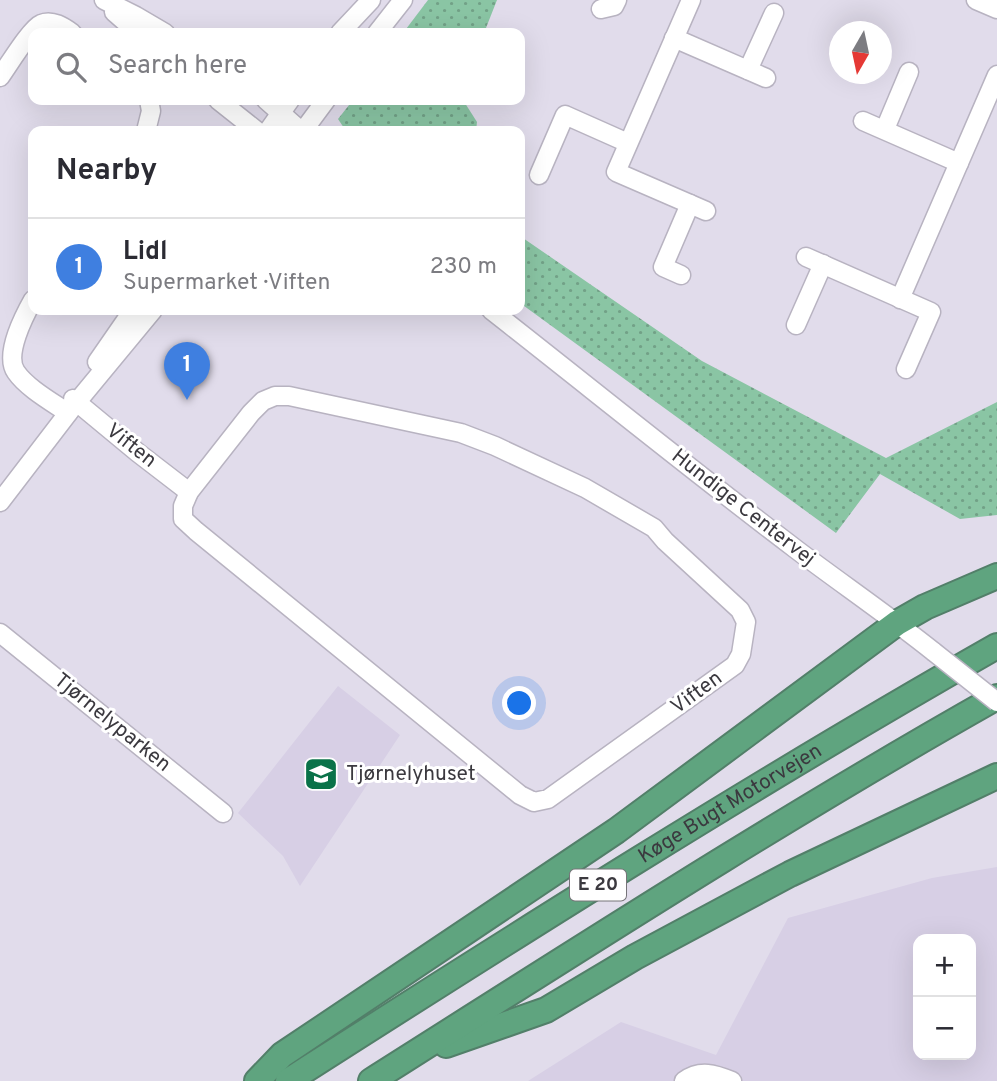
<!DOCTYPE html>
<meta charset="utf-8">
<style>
:root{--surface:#fff;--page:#f2f2f3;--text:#2b2b33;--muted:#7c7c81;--line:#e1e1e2;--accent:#db2777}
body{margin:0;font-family:Overpass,sans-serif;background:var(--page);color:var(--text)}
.controls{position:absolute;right:21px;bottom:21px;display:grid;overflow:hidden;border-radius:14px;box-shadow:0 7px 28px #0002}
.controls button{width:63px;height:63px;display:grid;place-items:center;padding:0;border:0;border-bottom:2px solid var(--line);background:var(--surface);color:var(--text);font:35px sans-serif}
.compass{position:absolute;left:829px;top:21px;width:63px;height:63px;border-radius:50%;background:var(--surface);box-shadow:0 7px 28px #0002;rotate:189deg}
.you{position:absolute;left:520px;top:704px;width:24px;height:24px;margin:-18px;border:5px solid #fff;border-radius:50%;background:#1a73e8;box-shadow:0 0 0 10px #1a73e833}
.badge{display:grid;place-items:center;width:46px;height:46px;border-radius:50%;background:var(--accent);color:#fff;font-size:23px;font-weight:700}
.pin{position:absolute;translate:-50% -58px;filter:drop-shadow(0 2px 4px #0008)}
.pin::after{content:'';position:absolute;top:37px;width:24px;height:21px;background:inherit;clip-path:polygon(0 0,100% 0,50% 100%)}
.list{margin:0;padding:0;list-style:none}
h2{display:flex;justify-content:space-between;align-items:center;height:91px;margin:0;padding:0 28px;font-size:30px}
h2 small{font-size:23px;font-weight:400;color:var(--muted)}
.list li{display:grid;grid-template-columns:46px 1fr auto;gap:21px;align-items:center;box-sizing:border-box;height:98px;padding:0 28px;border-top:2px solid var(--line)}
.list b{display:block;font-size:26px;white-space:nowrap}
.list p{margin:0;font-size:23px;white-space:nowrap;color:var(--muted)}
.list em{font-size:23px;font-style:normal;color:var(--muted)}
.icon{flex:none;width:38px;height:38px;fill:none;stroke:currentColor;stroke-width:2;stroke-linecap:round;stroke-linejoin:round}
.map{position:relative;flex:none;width:997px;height:1081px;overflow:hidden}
.search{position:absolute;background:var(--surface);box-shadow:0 7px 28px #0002;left:28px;top:28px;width:497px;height:77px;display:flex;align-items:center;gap:18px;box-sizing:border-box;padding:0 24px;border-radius:14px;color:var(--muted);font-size:26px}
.panel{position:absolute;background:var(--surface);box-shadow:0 7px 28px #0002;left:28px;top:126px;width:497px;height:189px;border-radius:14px}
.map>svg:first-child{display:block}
</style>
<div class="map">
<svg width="997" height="1081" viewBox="0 0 997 1081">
<defs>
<pattern id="park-dots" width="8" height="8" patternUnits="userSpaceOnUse" patternTransform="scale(1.75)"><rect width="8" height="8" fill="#8ac5a4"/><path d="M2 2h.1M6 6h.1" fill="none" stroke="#72a187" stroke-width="1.8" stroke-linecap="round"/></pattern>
</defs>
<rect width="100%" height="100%" fill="#e1dceb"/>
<g fill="#d7cfe5" fill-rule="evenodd">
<polygon points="338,686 400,735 300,886 283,856 238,813"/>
<path d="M997,867V1081H528L621,1022L716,1055L788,918L932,878ZM918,939H971V1055H918Z"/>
</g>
<g fill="url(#park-dots)">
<polygon points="428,0 497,0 484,33 403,33"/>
<polygon points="353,100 463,100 477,122 476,131 346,131 338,119"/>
<polygon points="520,236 702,361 886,458 997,402 997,515 960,519 880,474 836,533 520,303"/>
</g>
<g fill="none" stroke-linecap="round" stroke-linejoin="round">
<g stroke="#b8b3c1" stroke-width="21">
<g id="minor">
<polyline points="104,0 136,16 165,33"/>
<polyline points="691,0 616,172 706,211"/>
<polyline points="976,0 997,9"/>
<polyline points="601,9 614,6 617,0"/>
<polyline points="114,12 138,33"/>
<polyline points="340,33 371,0"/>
<polyline points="377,33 403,0"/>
<polyline points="674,38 766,78"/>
<polyline points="748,70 774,13"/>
<path d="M0,77C8,66 31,28 41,24C52,19 64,27 72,33"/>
<polyline points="218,100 257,131"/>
<polyline points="266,100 301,131"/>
<polyline points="863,121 959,163"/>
<polyline points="885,129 909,72"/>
<polyline points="146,131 151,111 149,100"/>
<polyline points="268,131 290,100"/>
<polyline points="303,131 326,100"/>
<polyline points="539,175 565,115 628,143"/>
<polyline points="806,257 931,312 906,369"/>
<polyline points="681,275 663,267 690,204"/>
<polyline points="900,299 997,75"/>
<path d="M33,300C24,316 4,355 16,372C27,388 52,402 68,413"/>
<path d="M491,310C593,390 694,472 797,550C842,584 889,616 934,652"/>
<polyline points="796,325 823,264"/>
<polyline points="97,362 133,310"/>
<polygon points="275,396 289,396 461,433 495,446 585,488 654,528 665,541 740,610 746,622 741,654 735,665 548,799 534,802 520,795 196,531 183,519 183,506 189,492 251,413 263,401"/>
<polyline points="73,399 137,452 189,492"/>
<polyline points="0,502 72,408 153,310"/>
<polyline points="0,633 223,813"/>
<path d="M684,1081C700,1069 715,1074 732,1081"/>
</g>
</g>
<g stroke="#527f69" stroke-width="28">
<g id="highway">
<polyline points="446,1045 546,1010 635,957 790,874 997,776"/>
<polyline points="257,1081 282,1055 616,831 897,623 925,607 997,576"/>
<path id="s1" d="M288,1081C521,932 756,783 997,646"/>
<path d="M371,1081C578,950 784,817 997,697"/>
</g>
</g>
<use href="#minor" stroke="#fff" stroke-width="18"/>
<use href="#highway" stroke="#5fa47f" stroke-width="24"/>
<g stroke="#b8b3c1" stroke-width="21" stroke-linecap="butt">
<polyline id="minor-bridge" points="934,652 997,702"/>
</g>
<use href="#minor-bridge" stroke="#fff" stroke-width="18"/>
</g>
<defs>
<g id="school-square" transform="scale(1.75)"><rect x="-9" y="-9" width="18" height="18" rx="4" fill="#0a7249" stroke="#fff"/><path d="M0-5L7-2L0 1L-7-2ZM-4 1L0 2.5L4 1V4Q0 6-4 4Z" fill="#fff"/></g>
</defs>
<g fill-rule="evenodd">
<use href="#school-square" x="321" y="774"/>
</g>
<g text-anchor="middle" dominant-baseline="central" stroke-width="6" stroke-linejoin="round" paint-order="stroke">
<rect fill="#fff" stroke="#767479" stroke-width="2" x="570" y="869.5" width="56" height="31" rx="5"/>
<g font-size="19" font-weight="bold" fill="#3b393f">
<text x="598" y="885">E 20</text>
</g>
<g font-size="21" fill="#3b393f" stroke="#fff">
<text transform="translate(131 446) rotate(38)">Viften</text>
<text transform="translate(743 508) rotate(38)">Hundige Centervej</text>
<text transform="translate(697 693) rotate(-36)">Viften</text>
<text transform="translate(112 723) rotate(39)">Tjørnelyparken</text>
<text stroke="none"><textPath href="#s1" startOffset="522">Køge Bugt Motorvejen</textPath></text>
</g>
<g font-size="21" fill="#3b393f" stroke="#fff" text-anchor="start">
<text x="346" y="774">Tjørnelyhuset</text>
</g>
</g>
</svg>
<div class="controls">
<button>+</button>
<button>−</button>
</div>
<svg class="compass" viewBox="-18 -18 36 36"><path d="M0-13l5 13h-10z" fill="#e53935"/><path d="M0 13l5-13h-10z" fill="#7c7c81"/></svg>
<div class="you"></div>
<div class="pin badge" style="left:187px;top:400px;background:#3f7fe0">1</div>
<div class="search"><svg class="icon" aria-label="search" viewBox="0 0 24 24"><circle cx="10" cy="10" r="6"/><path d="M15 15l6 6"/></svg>Search here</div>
<section class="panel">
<h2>Nearby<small></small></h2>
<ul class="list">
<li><span class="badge" style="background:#3f7fe0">1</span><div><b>Lidl</b><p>Supermarket · Viften</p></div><em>230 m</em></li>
</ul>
</section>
</div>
